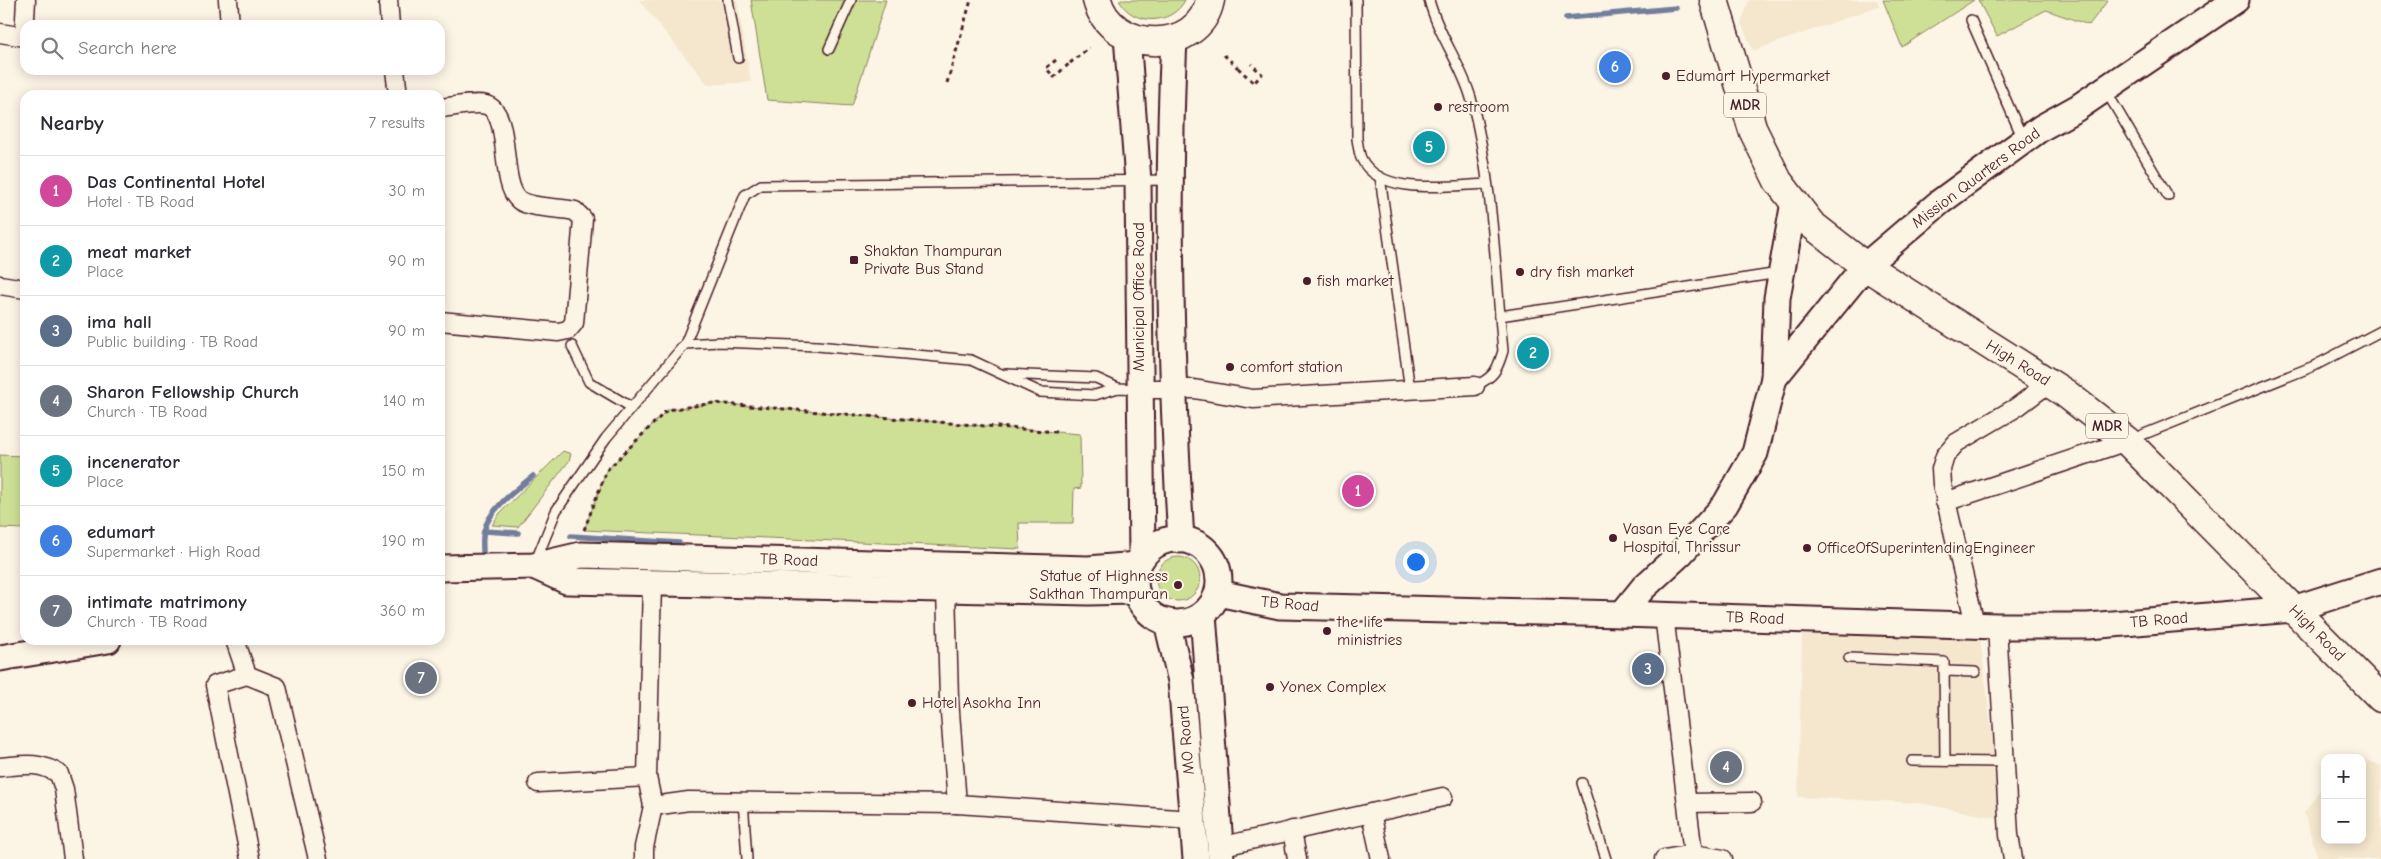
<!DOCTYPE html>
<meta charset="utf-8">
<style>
:root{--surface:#fff;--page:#f7f7f7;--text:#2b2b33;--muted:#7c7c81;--line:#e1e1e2;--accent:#1a73e8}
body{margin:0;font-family:"Comic Neue",sans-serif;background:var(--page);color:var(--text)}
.controls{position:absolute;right:15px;bottom:15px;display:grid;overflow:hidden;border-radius:10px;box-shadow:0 2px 12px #0003}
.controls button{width:45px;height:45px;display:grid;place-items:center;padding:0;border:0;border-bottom:1px solid var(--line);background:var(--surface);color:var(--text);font:25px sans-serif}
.you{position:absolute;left:1415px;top:561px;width:18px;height:18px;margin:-12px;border:4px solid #fff;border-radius:50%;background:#1a73e8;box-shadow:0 0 0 8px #1a73e833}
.badge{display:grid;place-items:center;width:32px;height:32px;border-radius:50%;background:var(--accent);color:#fff;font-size:16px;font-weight:700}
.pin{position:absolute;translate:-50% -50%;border:2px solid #fff;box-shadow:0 1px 5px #0006}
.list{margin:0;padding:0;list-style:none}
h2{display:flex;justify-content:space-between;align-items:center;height:65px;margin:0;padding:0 20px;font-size:21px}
h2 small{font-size:16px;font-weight:400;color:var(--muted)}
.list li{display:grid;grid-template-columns:32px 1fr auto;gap:15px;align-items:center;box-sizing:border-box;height:70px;padding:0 20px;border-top:1px solid var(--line)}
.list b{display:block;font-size:19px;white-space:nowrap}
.list p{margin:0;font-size:16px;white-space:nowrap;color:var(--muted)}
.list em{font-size:16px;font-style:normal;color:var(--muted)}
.icon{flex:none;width:28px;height:28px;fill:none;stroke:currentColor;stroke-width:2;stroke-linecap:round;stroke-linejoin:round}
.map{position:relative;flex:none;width:2381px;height:859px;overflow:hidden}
.search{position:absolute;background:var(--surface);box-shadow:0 2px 12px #0003;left:20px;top:20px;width:425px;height:55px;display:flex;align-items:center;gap:12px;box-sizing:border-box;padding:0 18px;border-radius:15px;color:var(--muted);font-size:19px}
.panel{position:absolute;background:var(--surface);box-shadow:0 2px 12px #0003;left:20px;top:90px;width:425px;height:555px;border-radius:15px}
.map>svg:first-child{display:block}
</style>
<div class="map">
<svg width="2381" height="859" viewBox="0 0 2381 859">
<rect width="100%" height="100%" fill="#fcf5e5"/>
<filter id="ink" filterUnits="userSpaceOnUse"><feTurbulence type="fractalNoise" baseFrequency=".02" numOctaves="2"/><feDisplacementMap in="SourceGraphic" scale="10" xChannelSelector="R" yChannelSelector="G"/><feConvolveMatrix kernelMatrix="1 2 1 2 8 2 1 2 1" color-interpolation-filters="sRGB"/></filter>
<g filter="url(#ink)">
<g fill="#f4e7ce">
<polygon points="639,0 737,0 751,82 708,85"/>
<polygon points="1749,0 1877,0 1879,6 1753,51 1741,23"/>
<polygon points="1802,635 1980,636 2002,819 1919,803 1798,797"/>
<polygon points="2362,758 2381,766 2381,859 2318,859 2304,813 2325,782 2325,840 2362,840"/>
</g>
<g fill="#cee095" stroke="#8c8060">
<polygon points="751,0 886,0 852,106 767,100"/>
<path d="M1119,0H1185C1172,26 1132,26 1119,0Z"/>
<polygon points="1883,0 1974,0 1902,47"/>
<polygon points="1978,0 2108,0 2089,25 2046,10 1997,36"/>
<polygon points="714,403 1080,434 1081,488 1074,489 1073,523 1019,523 1020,549 584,530 607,470 667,410"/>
<polygon points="563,451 571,454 569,461 518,527 492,525 500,513"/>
<polygon points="0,455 25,456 25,529 0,528"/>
<circle cx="1178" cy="579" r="22"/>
</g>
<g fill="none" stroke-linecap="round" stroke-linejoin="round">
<g stroke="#737e9d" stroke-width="5.5">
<polyline points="1566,18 1676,8"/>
<polyline points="484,531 518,533"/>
<polyline points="571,536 679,543"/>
<path d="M483,551C483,545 482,537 484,531C489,509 516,490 533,476"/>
</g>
<g stroke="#4a1f2b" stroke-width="12">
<g id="lane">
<polyline points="728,0 738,58"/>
<path d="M1356,0L1357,139C1358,145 1359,153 1361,158C1380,198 1452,185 1487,184"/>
<path d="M1429,0C1438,35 1461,63 1471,98C1493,180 1495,267 1503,351C1497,371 1494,377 1475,386"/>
<polyline points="1971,20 2023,139"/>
<polyline points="829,49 851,0"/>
<polyline points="2106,91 2168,196"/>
<polyline points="1380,177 1410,390"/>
<polyline points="1500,316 1779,273"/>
<polyline points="685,344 745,195 761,185 1169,180"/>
<polyline points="572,346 589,382 631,407"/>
<polyline points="1006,374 1096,378 1118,388"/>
<polyline points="2132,439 2314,366 2381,331"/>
<polyline points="535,563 556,511 606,438 685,344 719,342 817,346 971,360 1040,392 1095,395 1118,388 1139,389"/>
<polyline points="1849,658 1944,662 1945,761"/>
<polyline points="1945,671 1975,672"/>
<polyline points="1912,761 2005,762"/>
<polyline points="1582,783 1606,859"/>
<polyline points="743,800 747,859"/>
</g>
</g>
<g stroke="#4a1f2b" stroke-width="21">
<g id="street">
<polyline points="228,0 230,25"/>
<polyline points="388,0 390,25"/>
<polyline points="0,33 25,37"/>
<polyline points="24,37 26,0"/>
<polyline points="395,70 398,95"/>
<path d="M440,108C452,107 476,102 486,105C513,113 498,182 519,200C531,209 560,207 575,211L583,219L574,323L568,330L558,332L440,321"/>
<polyline points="0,285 25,289"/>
<polyline points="1140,389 1194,389 1253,399 1475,386"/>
<polyline points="1945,502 2127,441"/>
<polyline points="652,584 647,777 653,806"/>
<polyline points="946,589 949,699 957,804"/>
<polyline points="1664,615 1693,854 1723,859"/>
<polyline points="1975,624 1942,484 1941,469 1945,456 1956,443 2017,407 2049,383"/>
<polyline points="1997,626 2009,835 2013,859"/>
<polyline points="235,640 247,675"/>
<path d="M0,767C22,765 39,761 59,774L64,789L73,859"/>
<polyline points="538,783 647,777"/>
<polyline points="1687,803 1752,802"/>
<polyline points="1371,813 1381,859"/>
<polyline points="1292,830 1297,859"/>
<polyline points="1219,847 1443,797"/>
<polyline points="250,859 215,685 247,675 277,687 318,859"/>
<polyline points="644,859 644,847 653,806 689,801 957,804 1192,820"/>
<polyline points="1664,859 1693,854"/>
</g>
</g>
<g stroke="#4a1f2b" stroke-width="29">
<g id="secondary">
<polyline points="1127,36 1138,181 1142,558"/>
<path d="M1174,38C1166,205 1171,373 1181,540"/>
<polyline points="1774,378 1865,266 1940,202 2041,128 2077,108 2236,0"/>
<circle cx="1177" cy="581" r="42"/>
<polyline points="534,566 567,581 1088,592 1136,591"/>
<polyline points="440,568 534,566 581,555 1088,569 1138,565"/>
<polyline points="1218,593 1280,606 1622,614 1997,626 2088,626 2293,609 2381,581"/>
<polyline points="1203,614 1221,859"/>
<polyline points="1622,614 1643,588 1681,553 1725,505 1755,453 1774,378 1777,298 1794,202"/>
<polyline points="1167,622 1181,681 1196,859"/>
<polyline points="0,658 108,640"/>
</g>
</g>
<g stroke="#4a1f2b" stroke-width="31">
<g id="primary">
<path d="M1097,0C1111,54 1199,56 1210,0"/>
<polyline points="1714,0 1753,130 1778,181 1811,224 1865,266 2065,393 2127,441 2381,698"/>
</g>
</g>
<g stroke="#4a1f2b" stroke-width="3" stroke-dasharray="4 4" stroke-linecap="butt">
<polyline points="1224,55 1238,68"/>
<polyline points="1070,63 1089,48"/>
<polyline points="947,83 971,0"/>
<polyline points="584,530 607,470 667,410 714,403 1056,432"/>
</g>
<use href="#lane" stroke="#fcf5e5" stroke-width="9"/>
<use href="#street" stroke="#fcf5e5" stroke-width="18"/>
<use href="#secondary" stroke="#fcf5e5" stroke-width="25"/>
<use href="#primary" stroke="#fcf5e5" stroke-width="28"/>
<g stroke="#4a1f2b" stroke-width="3" stroke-dasharray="4 4" stroke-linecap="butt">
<polyline points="1056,60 1046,68 1054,77 1070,63"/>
<polyline points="1238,68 1254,83 1262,74 1251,64"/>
</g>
</g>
</g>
<g fill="#4a1f2b" stroke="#fcf5e5" stroke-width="2">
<circle cx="1666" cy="76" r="5"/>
<circle cx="1438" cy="107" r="5"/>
<rect x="849" y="255" width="10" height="10" rx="2.5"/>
<circle cx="1520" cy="272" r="5"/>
<circle cx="1307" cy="281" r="5"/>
<circle cx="1230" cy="367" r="5"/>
<circle cx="1613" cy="538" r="5"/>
<circle cx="1807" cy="548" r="5"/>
<circle cx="1178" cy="585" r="5"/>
<circle cx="1327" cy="631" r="5"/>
<circle cx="1270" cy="687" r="5"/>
<circle cx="912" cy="703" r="5"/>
</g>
<g text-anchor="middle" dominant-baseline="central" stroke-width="4" stroke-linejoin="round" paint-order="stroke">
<g fill="#fcf5e5" stroke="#7f5f63" stroke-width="1">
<rect x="1724" y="92.5" width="42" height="25" rx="4"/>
<rect x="2086" y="413.5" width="42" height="25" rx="4"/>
</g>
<g font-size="15" font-weight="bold" fill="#4a1f2b">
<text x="1745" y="105">MDR</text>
<text x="2107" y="426">MDR</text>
</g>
<g font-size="16" fill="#4a1f2b" stroke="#fcf5e5" text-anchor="start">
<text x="1676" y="76">Edumart Hypermarket</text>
<text x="1448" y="107">restroom</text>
<text x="864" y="251">Shaktan Thampuran<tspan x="864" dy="18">Private Bus Stand</tspan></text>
<text x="1530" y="272">dry fish market</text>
<text x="1317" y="281">fish market</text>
<text x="1240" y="367">comfort station</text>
<text x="1623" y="529">Vasan Eye Care<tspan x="1623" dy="18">Hospital, Thrissur</tspan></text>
<text x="1817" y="548">OfficeOfSuperintendingEngineer</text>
<text x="1168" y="576" text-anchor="end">Statue of Highness<tspan x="1168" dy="18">Sakthan Thampuran</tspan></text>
<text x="1337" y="622">the life<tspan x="1337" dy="18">ministries</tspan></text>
<text x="1280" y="687">Yonex Complex</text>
<text x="922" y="703">Hotel Asokha Inn</text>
</g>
<g font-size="16" fill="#4a1f2b" stroke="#fcf5e5">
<text transform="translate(1976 178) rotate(-37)">Mission Quarters Road</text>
<text transform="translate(1139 297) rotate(-90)">Municipal Office Road</text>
<text transform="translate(2018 363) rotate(32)">High Road</text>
<text transform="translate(789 560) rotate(2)">TB Road</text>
<text transform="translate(1290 604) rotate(5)">TB Road</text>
<text transform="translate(1755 618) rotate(2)">TB Road</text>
<text transform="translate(2159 620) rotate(-5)">TB Road</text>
<text transform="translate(2317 633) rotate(45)">High Road</text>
<text transform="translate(1186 740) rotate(-95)">MO Roard</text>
</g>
</g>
</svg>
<div class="controls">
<button>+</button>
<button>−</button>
</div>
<div class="you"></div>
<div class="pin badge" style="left:1358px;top:491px;background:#d1479c">1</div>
<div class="pin badge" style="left:1533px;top:353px;background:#0f9aa8">2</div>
<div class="pin badge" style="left:1648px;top:669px;background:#5c6f8a">3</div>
<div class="pin badge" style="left:1726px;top:767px;background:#6b7280">4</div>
<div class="pin badge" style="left:1429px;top:147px;background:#0f9aa8">5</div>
<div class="pin badge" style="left:1615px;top:67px;background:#3f7fe0">6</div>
<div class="pin badge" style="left:421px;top:678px;background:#6b7280">7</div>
<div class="search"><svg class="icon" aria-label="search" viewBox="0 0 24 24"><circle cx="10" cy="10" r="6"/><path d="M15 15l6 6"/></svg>Search here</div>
<section class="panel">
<h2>Nearby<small>7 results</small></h2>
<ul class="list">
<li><span class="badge" style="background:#d1479c">1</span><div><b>Das Continental Hotel</b><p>Hotel · TB Road</p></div><em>30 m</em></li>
<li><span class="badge" style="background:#0f9aa8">2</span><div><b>meat market</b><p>Place</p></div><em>90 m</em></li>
<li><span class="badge" style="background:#5c6f8a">3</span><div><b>ima hall</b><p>Public building · TB Road</p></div><em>90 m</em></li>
<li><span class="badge" style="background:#6b7280">4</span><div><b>Sharon Fellowship Church</b><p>Church · TB Road</p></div><em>140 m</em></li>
<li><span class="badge" style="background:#0f9aa8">5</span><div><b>incenerator</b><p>Place</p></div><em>150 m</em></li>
<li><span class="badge" style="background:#3f7fe0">6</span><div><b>edumart</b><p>Supermarket · High Road</p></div><em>190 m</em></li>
<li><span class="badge" style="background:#6b7280">7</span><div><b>intimate matrimony</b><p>Church · TB Road</p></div><em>360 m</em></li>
</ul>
</section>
</div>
